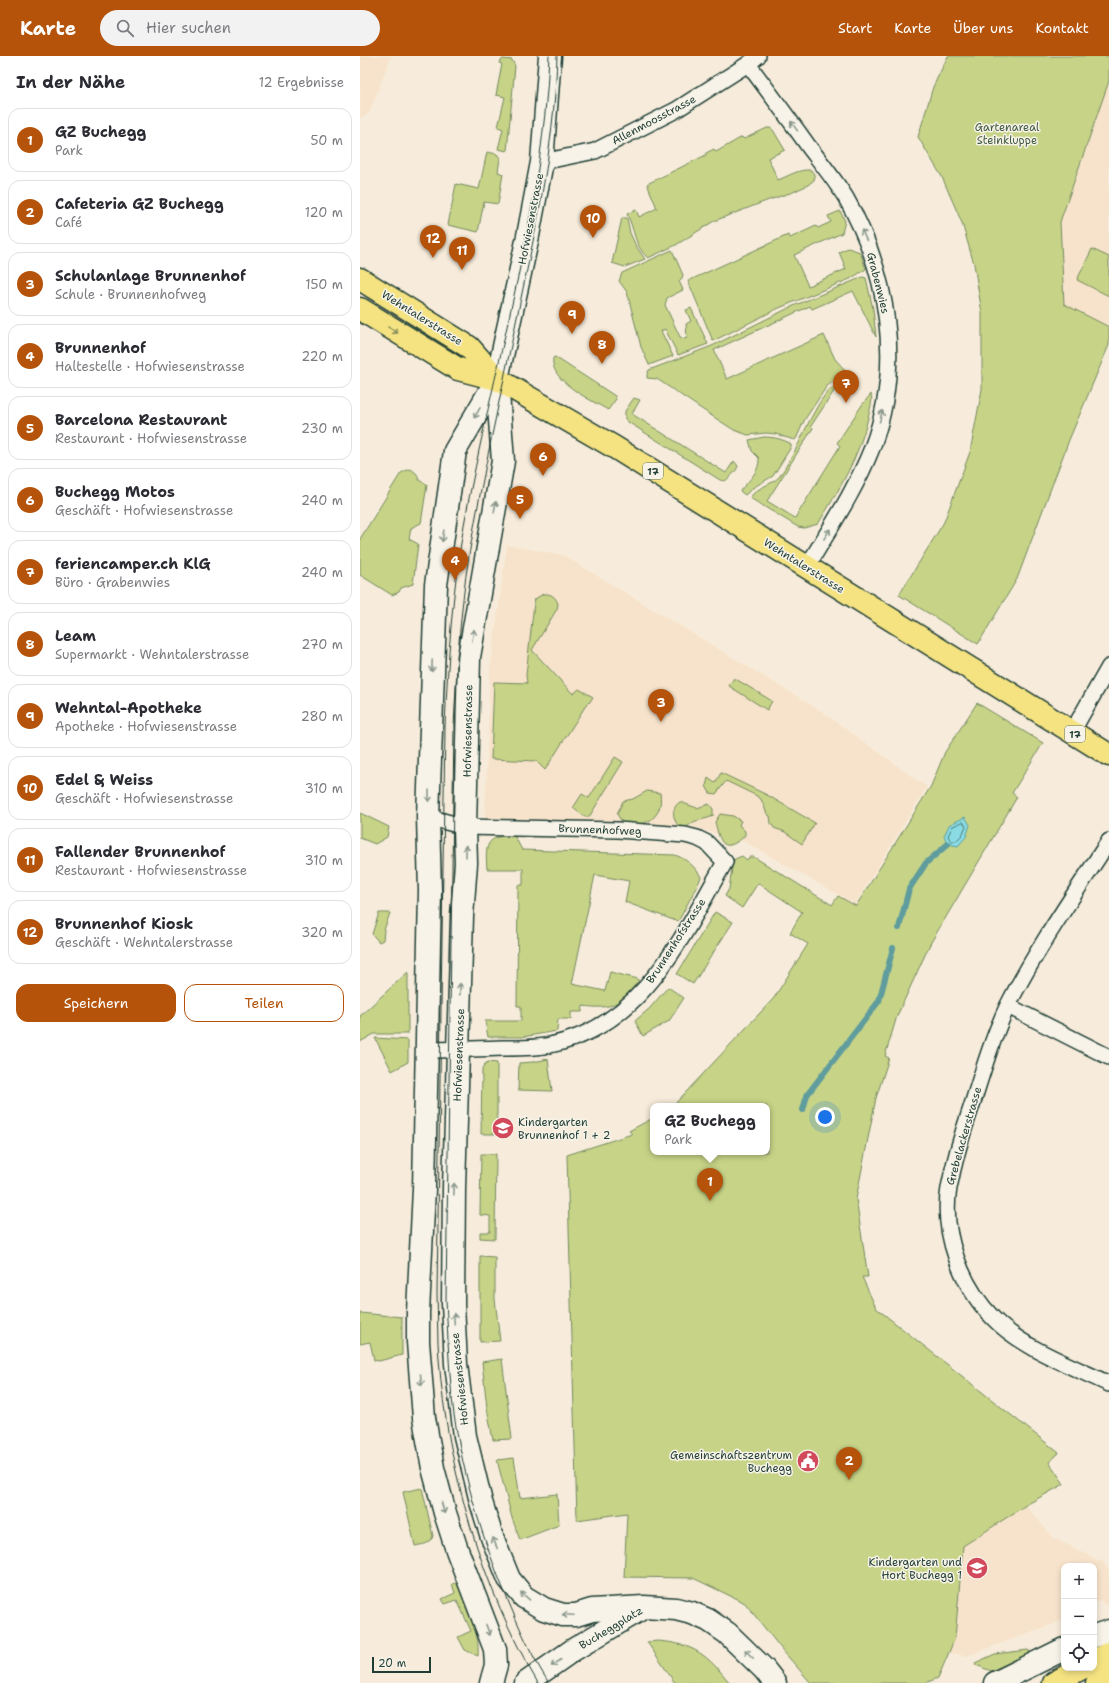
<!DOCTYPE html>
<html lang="de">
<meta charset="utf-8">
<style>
:root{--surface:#fff;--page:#f2f2f3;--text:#2b2b33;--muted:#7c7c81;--line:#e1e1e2;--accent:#b45309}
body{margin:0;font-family:"Shantell Sans",sans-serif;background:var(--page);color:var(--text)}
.controls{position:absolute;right:12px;bottom:12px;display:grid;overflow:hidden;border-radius:8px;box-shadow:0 2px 6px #0003}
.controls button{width:36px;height:36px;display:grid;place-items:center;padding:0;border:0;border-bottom:1px solid var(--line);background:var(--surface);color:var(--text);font:20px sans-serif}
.scale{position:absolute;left:12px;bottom:10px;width:59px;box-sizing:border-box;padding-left:4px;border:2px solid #1f3d34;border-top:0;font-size:11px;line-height:14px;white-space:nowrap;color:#1f3d34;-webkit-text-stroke:3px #f7f3e8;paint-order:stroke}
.you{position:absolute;left:465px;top:1061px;width:14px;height:14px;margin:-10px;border:3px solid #fff;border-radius:50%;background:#1a73e8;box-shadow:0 0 0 6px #1a73e833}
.badge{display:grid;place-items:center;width:26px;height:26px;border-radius:50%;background:var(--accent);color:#fff;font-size:13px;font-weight:700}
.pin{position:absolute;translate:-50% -33px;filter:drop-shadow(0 1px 2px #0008)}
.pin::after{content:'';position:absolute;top:21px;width:14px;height:12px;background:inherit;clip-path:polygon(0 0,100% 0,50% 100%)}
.popup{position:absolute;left:290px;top:1047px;width:120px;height:52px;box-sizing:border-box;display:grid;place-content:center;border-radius:8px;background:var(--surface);filter:drop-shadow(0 1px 3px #0005);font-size:13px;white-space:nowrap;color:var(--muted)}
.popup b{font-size:15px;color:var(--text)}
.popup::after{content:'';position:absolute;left:50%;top:100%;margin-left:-8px;border:8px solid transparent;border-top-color:var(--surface)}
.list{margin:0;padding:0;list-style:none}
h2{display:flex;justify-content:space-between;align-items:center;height:52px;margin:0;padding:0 16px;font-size:17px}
h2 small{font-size:13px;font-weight:400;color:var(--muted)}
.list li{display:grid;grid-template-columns:26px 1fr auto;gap:12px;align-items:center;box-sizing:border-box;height:64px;margin:0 8px 8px;padding:0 8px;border:1px solid var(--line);border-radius:12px}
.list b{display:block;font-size:15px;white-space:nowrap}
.list p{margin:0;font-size:13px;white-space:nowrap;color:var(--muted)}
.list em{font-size:13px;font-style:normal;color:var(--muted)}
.actions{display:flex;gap:8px;padding:12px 16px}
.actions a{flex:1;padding:9px 0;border:1px solid var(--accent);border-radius:12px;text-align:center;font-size:14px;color:var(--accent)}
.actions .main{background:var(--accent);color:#fff}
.icon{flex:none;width:22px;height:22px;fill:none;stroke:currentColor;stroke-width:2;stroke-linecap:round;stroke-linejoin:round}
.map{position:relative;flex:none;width:749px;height:1627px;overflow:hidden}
header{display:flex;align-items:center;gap:24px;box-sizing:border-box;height:56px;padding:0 20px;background:var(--accent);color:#fff}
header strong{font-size:19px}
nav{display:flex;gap:22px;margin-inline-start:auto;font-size:14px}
.search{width:280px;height:36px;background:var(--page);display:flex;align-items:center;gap:10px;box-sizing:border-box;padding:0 14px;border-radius:22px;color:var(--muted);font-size:15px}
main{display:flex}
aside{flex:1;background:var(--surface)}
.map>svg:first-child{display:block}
</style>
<header>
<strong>Karte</strong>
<div class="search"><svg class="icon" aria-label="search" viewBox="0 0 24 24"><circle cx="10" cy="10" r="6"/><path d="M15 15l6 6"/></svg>Hier suchen</div>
<nav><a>Start</a><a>Karte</a><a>Über uns</a><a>Kontakt</a></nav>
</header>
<main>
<aside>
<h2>In der Nähe<small>12 Ergebnisse</small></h2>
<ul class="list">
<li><span class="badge">1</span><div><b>GZ Buchegg</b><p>Park</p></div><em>50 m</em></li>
<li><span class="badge">2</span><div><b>Cafeteria GZ Buchegg</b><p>Café</p></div><em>120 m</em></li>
<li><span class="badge">3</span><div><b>Schulanlage Brunnenhof</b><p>Schule · Brunnenhofweg</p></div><em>150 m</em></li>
<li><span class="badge">4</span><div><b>Brunnenhof</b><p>Haltestelle · Hofwiesenstrasse</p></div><em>220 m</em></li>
<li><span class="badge">5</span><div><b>Barcelona Restaurant</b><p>Restaurant · Hofwiesenstrasse</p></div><em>230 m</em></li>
<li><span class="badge">6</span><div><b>Buchegg Motos</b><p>Geschäft · Hofwiesenstrasse</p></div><em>240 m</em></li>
<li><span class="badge">7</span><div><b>feriencamper.ch KlG</b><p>Büro · Grabenwies</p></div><em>240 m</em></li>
<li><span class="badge">8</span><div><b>Leam</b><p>Supermarkt · Wehntalerstrasse</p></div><em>270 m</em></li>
<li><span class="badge">9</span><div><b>Wehntal-Apotheke</b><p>Apotheke · Hofwiesenstrasse</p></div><em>280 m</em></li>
<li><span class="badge">10</span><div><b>Edel &amp; Weiss</b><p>Geschäft · Hofwiesenstrasse</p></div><em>310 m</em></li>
<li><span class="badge">11</span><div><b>Fallender Brunnenhof</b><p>Restaurant · Hofwiesenstrasse</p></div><em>310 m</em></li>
<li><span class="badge">12</span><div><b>Brunnenhof Kiosk</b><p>Geschäft · Wehntalerstrasse</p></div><em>320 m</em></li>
</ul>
<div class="actions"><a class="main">Speichern</a><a>Teilen</a></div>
</aside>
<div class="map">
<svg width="749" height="1627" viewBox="0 0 749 1627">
<rect width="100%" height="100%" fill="#f7ecdb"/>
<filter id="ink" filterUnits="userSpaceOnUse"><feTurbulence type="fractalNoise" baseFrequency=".025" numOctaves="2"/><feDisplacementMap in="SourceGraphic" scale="8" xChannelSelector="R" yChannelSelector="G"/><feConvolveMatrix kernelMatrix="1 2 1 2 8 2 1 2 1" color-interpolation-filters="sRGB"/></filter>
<g filter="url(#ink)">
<g fill="#f7e3cb">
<polygon points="0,0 31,0 9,58 0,62"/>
<polygon points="749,25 749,271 704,249 700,166"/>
<polygon points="147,489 203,499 461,655 567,731 495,848 383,785 328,770 125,762 130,614"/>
<polygon points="646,1427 694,1482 744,1507 749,1515 749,1547 744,1550 741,1544 734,1546 734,1510 704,1510 704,1564 607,1600 591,1597 556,1549"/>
</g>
<g fill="#c7d487" stroke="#73885e">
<polygon points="588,0 749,0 749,25 700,166 704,248 749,271 749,289 709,384 657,523 618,588 539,539 584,466 610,396 622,333 622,257 614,208 602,167 582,121 558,81 573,31"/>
<polygon points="143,3 152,4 155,10 147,95 138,93 143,73 138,71 145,41 136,39 142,8 139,7 140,5"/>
<path d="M407,72H410L413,74L425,94L408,102L418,124C429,120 438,113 451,114L455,120L454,124L448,129L433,136L409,144L354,165L316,189L288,202C274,190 275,174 267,158L276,154L279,161L297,152L287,128L346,99V97L354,93L356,96L382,81L384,83Z"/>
<polygon points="127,96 137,98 140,102 138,116 143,118 138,148 124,146 118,176 88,169 96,128 119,133"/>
<polygon points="480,155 485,165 482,177 434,199 448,230 486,213 479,196 488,192 500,196 506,213 490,223 419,252 353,285 328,225 428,179 430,182 456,170 458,172 471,166 468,160"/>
<polygon points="262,162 267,162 270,177 276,190 285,203 265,211 252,207"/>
<polygon points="732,193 749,201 749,240 717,224"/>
<polygon points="312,194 323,219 322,222 319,225 323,234 307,242 305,249 320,281 324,283 327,282 326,268 331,265 326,254 331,252 348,288 318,299 305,273 301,275 313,300 289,309 281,291 267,236 259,225 262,217"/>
<polygon points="503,221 506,222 513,253 516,281 493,235 452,253 450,250 354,294 367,323 464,279 475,303 484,313 485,318 478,326 471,327 467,330 445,363 436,383 434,384 416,378 406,377 388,379 374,374 349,358 297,323 287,322 287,319 289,314 352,290 431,251"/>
<path d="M195,301L255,340L256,343L248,354C231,344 189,325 193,302Z"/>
<path d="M475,331L476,332L451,370L453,372L407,445L435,462L480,390L477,387L502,349L511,338C513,344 510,354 508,362C499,401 479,434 458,468L444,472L438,471L390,442C397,430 411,430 420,420C426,410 432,401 437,391C443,379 463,332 475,331Z"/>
<path d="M274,342L280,344L272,358L366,417L374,405L378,410C376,416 370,421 365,425L360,424L268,366L265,363V355Z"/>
<path d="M404,381C413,381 423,383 431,388V391L413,420L394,431L385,439L380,435C388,425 400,416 399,402L392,395L389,384Z"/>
<polygon points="51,413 57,418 59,424 67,429 61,467 51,472 49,483 58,488 53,528 41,532 39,536 32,539 0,519 0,483 41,417 45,415"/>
<path d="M183,538C191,537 196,541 198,548L197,553L172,594L213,638L219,633L233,641L229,647L228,646L185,714L176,705L131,703L134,626L167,627L166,619L174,547L175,543Z"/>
<polygon points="374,622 412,645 407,654 369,630"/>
<polygon points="617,647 683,687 652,737 657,741 570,888 537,960 525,1000 529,1002 516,1042 496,1143 508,1221 502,1221 516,1252 699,1397 689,1406 704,1428 666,1449 603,1490 595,1582 578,1622 565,1627 451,1627 423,1595 385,1547 333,1522 264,1521 267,1457 217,1464 207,1099 272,1078 269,1075 293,1062 293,1096 407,1096 407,1050 313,1050 414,942 448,888 430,877 442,856 398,827 382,852 365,840 369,833 373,806 375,803 382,800 387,804 389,801 394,801 472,849 478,840 496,850 571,730 585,696"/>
<polygon points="255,701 263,706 229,761 225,761 213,752 222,738 229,742"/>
<polygon points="361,717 407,739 455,767 442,788 425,776 414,772 411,767 410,760 407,758 401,743 397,740 366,725 356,738 350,737 346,730 348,722 355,727"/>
<path d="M287,735L300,737C304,762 285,772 263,768L257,758L263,745L273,743Z"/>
<path d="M320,746L337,752L349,748L353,753V760C347,763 342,763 336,765C330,767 328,772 321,773C314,766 309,753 320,746Z"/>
<polygon points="0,757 29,771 27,781 15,788 0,782"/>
<path d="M360,758L373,760L381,765L379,769L385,775V779C383,782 379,785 375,787C360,796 358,776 355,766Z"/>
<path d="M154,779L162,794L315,799C326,803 335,810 341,821L339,826L319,864L316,865L265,846L269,825L235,819L212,928L245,935L250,916L278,923V926C258,948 254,954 223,950L222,956H211V963H198L197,975L162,981H128L125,965H161V950H157L158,829H163V813H127C125,788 126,780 154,779Z"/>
<polygon points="355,856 373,866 333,928 317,918"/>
<polygon points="19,857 30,857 24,874 23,884 19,886 12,878"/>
<polygon points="48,916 48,978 14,978 0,986 0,960"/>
<polygon points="308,931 324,942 309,965 283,980 275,965 290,952"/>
<polygon points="15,982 48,984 48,1006 32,1015"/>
<polygon points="188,1003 192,1035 158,1034 159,1007 173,1006"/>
<polygon points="128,1006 137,1007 137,1078 121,1078 122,1014 125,1008"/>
<polygon points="121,1098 136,1098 135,1183 120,1182 120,1176 130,1176 130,1160 120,1159"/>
<polygon points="120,1200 135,1201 135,1243 140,1285 120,1286"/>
<polygon points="0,1257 42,1261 42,1299 19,1305 14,1304 10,1286 0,1288"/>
<polygon points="142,1303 152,1383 133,1384 127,1352 122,1306"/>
<polygon points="154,1402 160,1442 197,1438 199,1469 160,1484 152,1462 137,1404"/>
<path d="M62,1432L73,1480C70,1489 63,1488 55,1490L43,1436Z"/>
<path d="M96,1527H97C107,1551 120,1574 118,1600L105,1594L98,1581L111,1575L97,1544L85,1548L82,1543L95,1537L92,1528Z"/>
<path d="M298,1585C335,1588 347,1599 370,1627H315L287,1586Z"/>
<polygon points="668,1594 672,1597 631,1615 616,1609 615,1607 635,1598"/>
</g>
<polygon fill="#8adbe4" stroke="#5f9c9e" points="605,761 610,769 606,781 598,790 588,788 584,780 589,769"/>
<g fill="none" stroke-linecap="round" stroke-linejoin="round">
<polygon stroke="#4a7c7a" stroke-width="1" points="603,766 606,770 602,779 596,785 591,785 588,780 592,771"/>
<g stroke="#5f9c9e" stroke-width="6">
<polyline points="539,872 549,833 566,807 588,788"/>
<polyline points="443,1054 447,1039 519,945 533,892"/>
</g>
<g stroke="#1f3d34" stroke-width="18">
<g id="street">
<path d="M388,8C409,36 429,63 449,91C462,108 475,124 486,142C529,218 543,310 512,392C495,435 470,472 447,511"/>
<polyline points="182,106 235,95 316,54 388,8 398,0"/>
<polyline points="712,676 749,611"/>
<path d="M749,785C714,839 677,892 648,949C632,982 622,1018 611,1052C602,1078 594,1106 589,1132C581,1177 602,1231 634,1263C662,1292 712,1310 749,1328"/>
<polyline points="648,950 749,1001"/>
<path d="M66,994C92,994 118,993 145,992C159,992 176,992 190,989C284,970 322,880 365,806L347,787L337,782L325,779L258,774L105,771L68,761"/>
</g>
</g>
<g stroke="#1f3d34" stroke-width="25">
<g id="secondary">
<polyline points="190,0 182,106 167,185 137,323 143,405 109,601 105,771 106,807 102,860 94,1132 93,1248 96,1308 105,1380 121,1446 132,1481 149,1523 164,1541 184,1553 203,1559 216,1559 232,1554 284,1551 316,1553 332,1557 348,1564 367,1577 404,1613 415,1627"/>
<polyline points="734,1580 749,1575"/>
<polyline points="131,1627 136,1609 135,1593 97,1494 85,1457 73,1412 64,1362 58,1286 58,1256 64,1133 70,835 68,761 76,529 95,395 137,323"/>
<polyline points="166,1627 213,1594 281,1553"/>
<polyline points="635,1627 704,1593"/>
</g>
</g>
<g stroke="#1f3d34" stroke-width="25">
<g id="primary">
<polyline points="0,223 109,291 137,323"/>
<polyline points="0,253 98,313 137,323 254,391 749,699"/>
<polyline points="734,1605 749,1597"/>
<polyline points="694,1627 722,1612"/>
<polyline points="737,1627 749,1619"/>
</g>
</g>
<use href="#street" stroke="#f7f3e8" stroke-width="15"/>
<use href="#secondary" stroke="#f7f3e8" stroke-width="22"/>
<use href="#primary" stroke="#f5e382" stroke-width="22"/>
<g stroke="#1f3d34" stroke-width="1">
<path d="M178,1627C122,1533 87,1412 79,1303C77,1281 78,1259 77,1237L85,670C88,602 92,536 104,469C132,314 183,159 189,0"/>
<path d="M189,1627C172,1601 159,1571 147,1542C122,1483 104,1422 94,1359C89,1320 88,1282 86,1243L94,671C97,604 101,537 114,471C129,388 148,306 165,223C181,150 195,75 197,0"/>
</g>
</g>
<defs><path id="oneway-shaft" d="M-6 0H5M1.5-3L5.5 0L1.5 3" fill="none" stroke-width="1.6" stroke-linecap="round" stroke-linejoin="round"/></defs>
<g stroke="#8b988e">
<use href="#oneway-shaft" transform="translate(434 70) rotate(-126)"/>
<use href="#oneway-shaft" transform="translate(504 179) rotate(-114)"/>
<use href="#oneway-shaft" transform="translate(117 357) rotate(120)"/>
<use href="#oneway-shaft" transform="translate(521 360) rotate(-76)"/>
<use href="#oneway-shaft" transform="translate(135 451) rotate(-81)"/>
<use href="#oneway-shaft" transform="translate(467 478) rotate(-58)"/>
<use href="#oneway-shaft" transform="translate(83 480) rotate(98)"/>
<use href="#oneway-shaft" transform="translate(113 579) rotate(-80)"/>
<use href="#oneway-shaft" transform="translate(72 610) rotate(92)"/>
<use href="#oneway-shaft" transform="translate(69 740) rotate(91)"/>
<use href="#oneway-shaft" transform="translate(106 795) rotate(-91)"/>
<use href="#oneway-shaft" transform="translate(100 933) rotate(-89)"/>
<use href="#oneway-shaft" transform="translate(94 1133) rotate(-89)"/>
<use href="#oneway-shaft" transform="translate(94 1263) rotate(-93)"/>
<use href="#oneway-shaft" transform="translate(61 1324) rotate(85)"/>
<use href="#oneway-shaft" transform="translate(83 1452) rotate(75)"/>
<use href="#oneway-shaft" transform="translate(135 1487) rotate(-112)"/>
<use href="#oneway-shaft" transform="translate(165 1540) rotate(-139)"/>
<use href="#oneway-shaft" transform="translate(208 1559) rotate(-177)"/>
<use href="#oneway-shaft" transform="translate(128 1574) rotate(69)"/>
<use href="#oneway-shaft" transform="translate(389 1598) rotate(-135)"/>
<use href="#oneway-shaft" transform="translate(196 1607) rotate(146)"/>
</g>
<use stroke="#8a905b" href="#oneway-shaft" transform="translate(33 274) rotate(32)"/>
</g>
<defs>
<g id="school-disc" transform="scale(1.15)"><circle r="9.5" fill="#d1495b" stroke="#f7f3e8"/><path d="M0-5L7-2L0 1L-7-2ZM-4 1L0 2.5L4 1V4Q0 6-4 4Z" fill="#fff"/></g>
<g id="civic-disc" transform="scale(1.15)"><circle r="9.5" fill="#d1495b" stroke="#f7f3e8"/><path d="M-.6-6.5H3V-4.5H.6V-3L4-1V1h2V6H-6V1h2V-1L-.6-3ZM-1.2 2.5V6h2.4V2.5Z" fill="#fff"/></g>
</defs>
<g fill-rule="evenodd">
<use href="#school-disc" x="143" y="1072"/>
<use href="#civic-disc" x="448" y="1405"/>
<use href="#school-disc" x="617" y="1512"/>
</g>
<g text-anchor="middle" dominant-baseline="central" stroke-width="3" stroke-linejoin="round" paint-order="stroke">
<g fill="#f7f3e8" stroke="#60746a" stroke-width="1">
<rect x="283" y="407" width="20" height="16" rx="3"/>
<rect x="705" y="670" width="20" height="16" rx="3"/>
</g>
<g font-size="10" font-weight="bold" fill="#1f3d34">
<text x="293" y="415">17</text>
<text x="715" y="678">17</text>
</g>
<g font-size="11" fill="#1f3d34" stroke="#f7f3e8">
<text transform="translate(294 64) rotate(-28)">Allenmoosstrasse</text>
<text transform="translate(171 163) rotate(-79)">Hofwiesenstrasse</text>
<text transform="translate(518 227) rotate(76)">Grabenwies</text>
<text transform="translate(62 262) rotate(32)">Wehntalerstrasse</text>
<text transform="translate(444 510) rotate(32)">Wehntalerstrasse</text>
<text transform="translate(108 675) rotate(-89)">Hofwiesenstrasse</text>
<text transform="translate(240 774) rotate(2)">Brunnenhofweg</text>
<text transform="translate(316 885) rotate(-57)">Brunnenhofstrasse</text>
<text transform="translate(99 999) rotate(-88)">Hofwiesenstrasse</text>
<text transform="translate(604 1080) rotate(-74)">Grebelackerstrasse</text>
<text transform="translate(100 1323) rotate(-96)">Hofwiesenstrasse</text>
<text transform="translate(251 1572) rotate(-31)">Bucheggplatz</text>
</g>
<g font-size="11" fill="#415b45" stroke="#f7f3e8">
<text x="647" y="71">Gartenareal<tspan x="647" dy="13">Steinkluppe</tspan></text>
</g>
<g font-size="11" fill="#1f3d34" stroke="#f7f3e8" text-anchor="end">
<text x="158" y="1066" text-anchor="start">Kindergarten<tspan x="158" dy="13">Brunnenhof 1 + 2</tspan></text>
<text x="432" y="1399">Gemeinschaftszentrum<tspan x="432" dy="13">Buchegg</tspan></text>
<text x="602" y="1506">Kindergarten und<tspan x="602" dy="13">Hort Buchegg 1</tspan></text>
</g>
</g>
</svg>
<div class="controls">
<button>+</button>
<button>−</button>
<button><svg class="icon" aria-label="locate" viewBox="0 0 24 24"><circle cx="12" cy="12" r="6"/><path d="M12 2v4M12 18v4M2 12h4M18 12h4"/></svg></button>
</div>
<div class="scale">20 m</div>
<div class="you"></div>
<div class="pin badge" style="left:350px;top:1145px">1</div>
<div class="popup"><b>GZ Buchegg</b>Park</div>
<div class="pin badge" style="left:489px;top:1424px">2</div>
<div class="pin badge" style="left:301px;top:666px">3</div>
<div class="pin badge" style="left:95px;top:524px">4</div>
<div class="pin badge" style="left:160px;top:463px">5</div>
<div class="pin badge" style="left:183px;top:420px">6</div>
<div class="pin badge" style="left:486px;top:347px">7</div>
<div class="pin badge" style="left:242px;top:308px">8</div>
<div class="pin badge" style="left:212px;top:278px">9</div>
<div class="pin badge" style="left:233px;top:182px">10</div>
<div class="pin badge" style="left:102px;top:214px">11</div>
<div class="pin badge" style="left:73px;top:202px">12</div>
</div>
</main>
